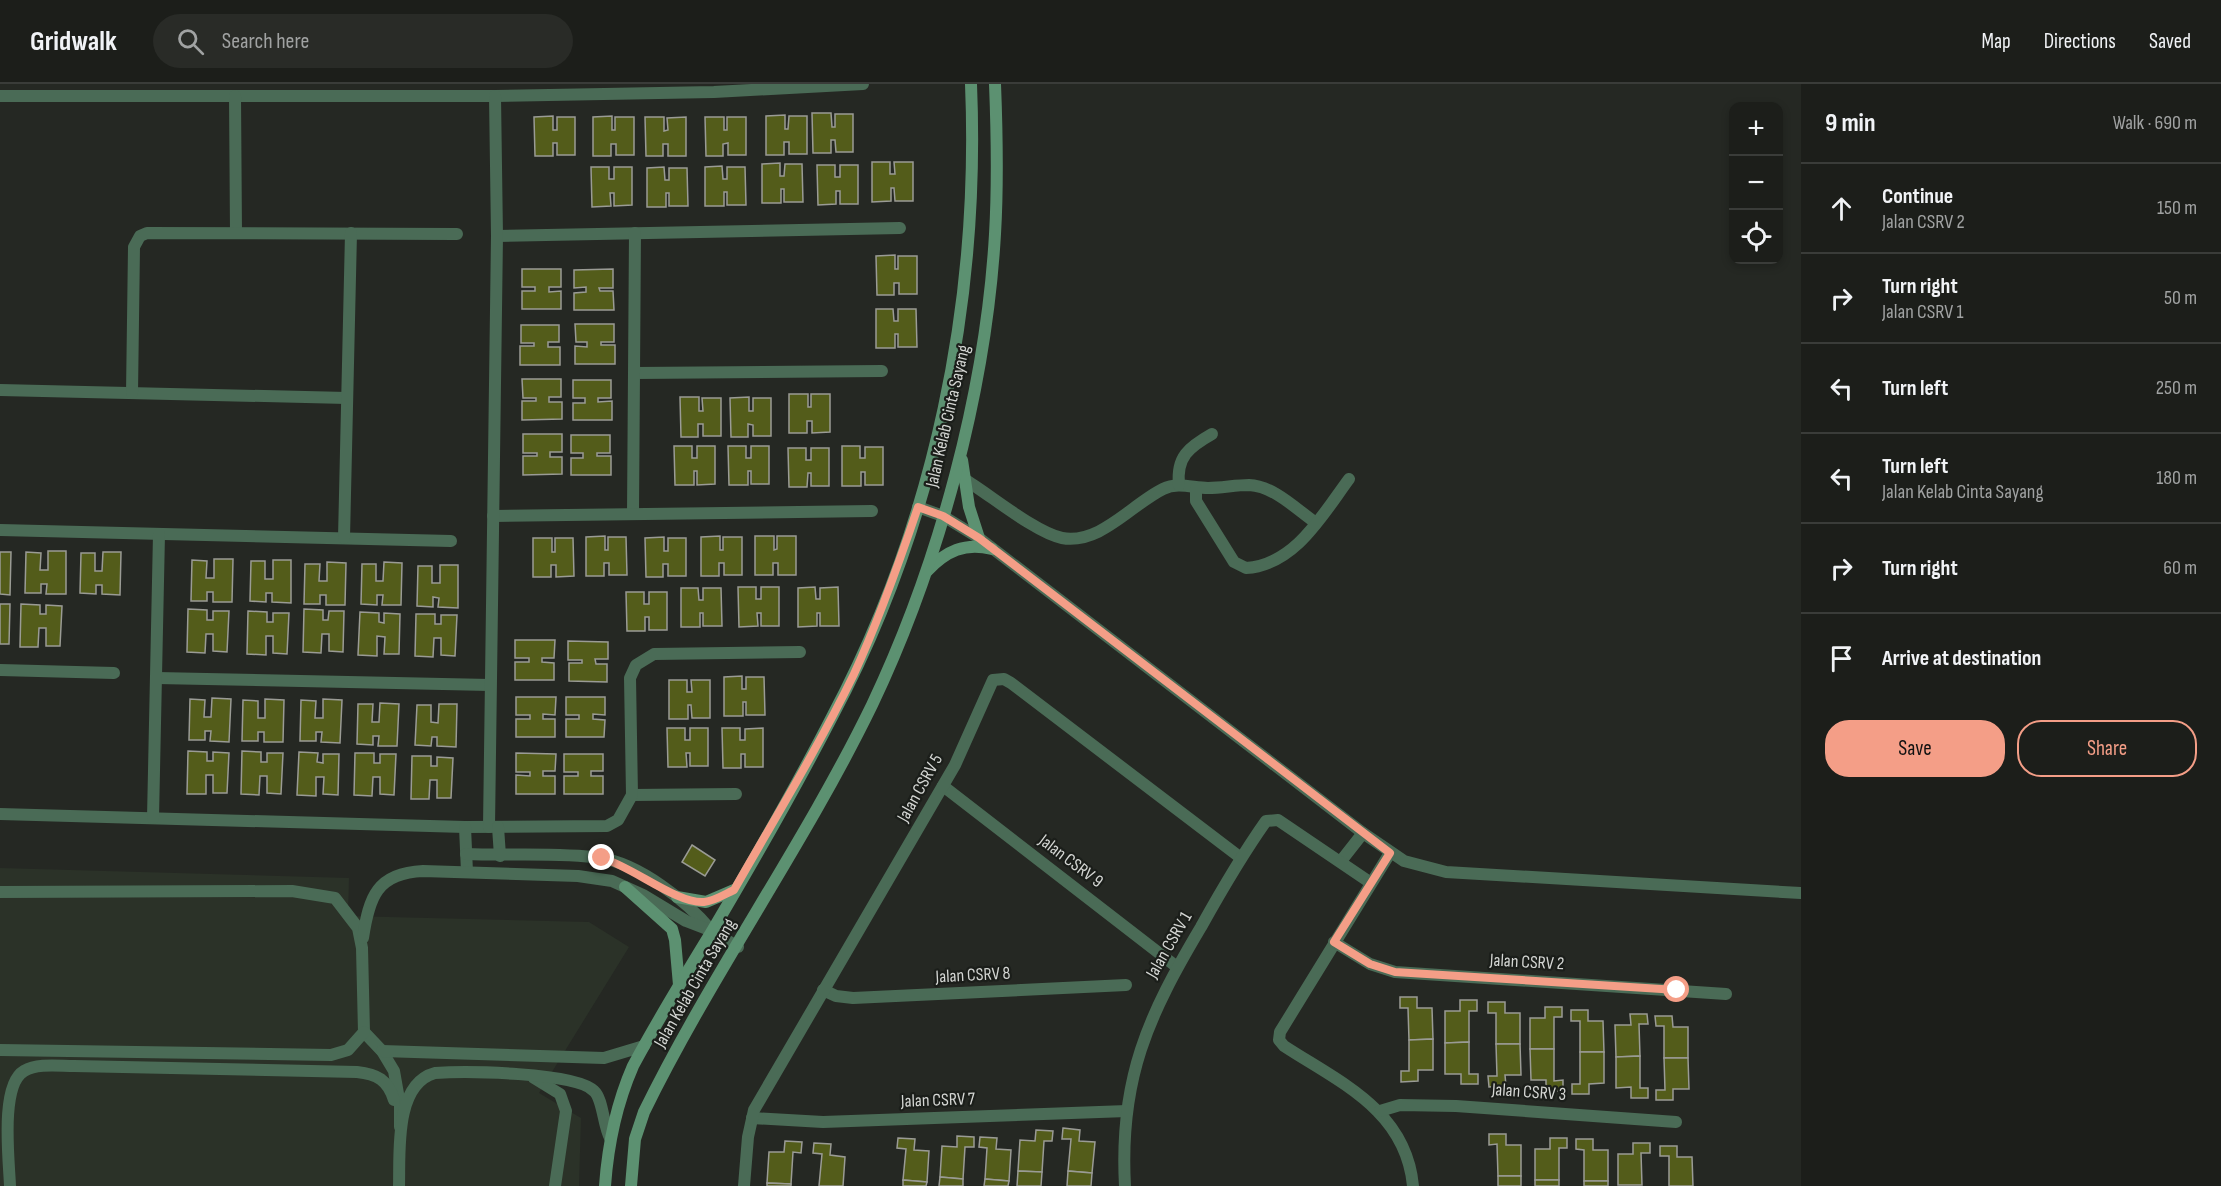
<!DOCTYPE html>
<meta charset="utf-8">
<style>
:root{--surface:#1c1e1a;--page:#292b27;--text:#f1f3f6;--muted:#a0a2a2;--line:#3a3c39;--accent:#f49e87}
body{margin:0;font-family:"Sofia Sans Condensed",sans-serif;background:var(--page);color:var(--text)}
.controls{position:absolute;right:18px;top:18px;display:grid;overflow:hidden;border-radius:12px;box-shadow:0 3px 9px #0003}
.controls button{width:54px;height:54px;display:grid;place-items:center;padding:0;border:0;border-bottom:2px solid var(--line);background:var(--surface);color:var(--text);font:30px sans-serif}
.stop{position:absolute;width:18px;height:18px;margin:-14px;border:4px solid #f49e87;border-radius:50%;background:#fff}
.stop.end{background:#f49e87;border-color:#fff;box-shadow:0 2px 6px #0008}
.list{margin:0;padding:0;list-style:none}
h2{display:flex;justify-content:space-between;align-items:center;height:78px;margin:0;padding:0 24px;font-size:26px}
h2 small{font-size:20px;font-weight:400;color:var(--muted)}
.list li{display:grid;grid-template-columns:39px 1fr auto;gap:18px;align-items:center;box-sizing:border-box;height:90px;padding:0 24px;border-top:2px solid var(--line)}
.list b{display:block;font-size:22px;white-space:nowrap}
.list p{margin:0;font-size:20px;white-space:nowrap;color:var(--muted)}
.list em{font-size:20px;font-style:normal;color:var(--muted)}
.actions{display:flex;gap:12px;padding:18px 24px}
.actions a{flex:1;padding:14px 0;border:2px solid var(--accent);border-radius:24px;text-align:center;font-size:21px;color:var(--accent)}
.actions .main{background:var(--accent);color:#111}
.icon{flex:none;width:33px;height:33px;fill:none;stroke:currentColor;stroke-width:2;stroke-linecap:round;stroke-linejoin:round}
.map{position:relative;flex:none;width:1801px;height:1102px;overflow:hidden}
header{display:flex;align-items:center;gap:36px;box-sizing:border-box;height:84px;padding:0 30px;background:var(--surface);border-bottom:2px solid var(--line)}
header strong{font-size:28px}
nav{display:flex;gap:33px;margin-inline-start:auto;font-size:21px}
.search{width:420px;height:54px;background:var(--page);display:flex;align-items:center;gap:15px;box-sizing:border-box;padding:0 21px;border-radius:33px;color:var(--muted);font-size:22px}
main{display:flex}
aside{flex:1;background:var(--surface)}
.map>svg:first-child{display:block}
</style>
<header>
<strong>Gridwalk</strong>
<div class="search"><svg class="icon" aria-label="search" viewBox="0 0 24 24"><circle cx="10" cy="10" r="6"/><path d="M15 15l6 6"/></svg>Search here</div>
<nav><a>Map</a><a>Directions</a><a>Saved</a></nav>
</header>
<main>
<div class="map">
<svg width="1801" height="1102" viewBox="0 0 1801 1102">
<rect width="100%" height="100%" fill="#252823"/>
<polygon fill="#2b3228" points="0,784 349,794 348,832 589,838 629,863 539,1009 581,1034 579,1102 0,1102"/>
<g fill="#535c1a" stroke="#9a9b95" stroke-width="1.5">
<polygon points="812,29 831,29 832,43 835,43 835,30 853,30 853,68 836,68 835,56 831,56 831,69 813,69"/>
<polygon points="785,31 785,45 788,45 789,32 807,32 807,70 789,70 789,58 784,58 784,71 766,71 766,32"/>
<polygon points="553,32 553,46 557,46 557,33 575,33 575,71 557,71 557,59 553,59 553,72 535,72 534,33"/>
<polygon points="612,32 612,46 615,46 615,33 634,33 634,71 616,71 616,60 611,60 611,72 593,72 593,33"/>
<polygon points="645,33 664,33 664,47 668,46 667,34 686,33 686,72 668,72 668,60 663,60 663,72 646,72"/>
<polygon points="705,33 724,33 724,46 727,46 727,33 746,33 746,71 728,71 728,59 723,60 723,72 706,72"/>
<polygon points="872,78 890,78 890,90 895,90 894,78 913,78 913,117 895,117 894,104 891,104 891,117 872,118"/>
<polygon points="780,79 780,92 784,92 785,80 802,80 803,118 784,118 784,105 781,105 781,119 762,119 762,80"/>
<polygon points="817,81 835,81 835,93 840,93 840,81 858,81 858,120 840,120 840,107 836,107 836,120 818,121"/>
<polygon points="722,82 723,95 727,95 727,83 745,83 746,121 727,121 727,108 724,108 724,122 705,122 705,83"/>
<polygon points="591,83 609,83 609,95 614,95 614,83 632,83 632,121 614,122 614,109 610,109 611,122 592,123"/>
<polygon points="664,83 665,96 669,96 669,84 687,84 688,122 669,122 669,109 666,109 666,123 647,123 647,84"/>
<polygon points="895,171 895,185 898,185 898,172 917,172 917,210 899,210 899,199 894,199 894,211 877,211 876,172"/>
<polygon points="522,185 561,185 561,203 549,203 549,208 561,207 561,225 522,225 522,207 535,207 535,203 522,203"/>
<polygon points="613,185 613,204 599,204 600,207 613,207 614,226 574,226 574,209 586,208 586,203 574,204 574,186"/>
<polygon points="876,225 893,225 894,237 898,237 898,225 916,225 917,263 898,263 898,250 895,250 895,264 876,264"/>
<polygon points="575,240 614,240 614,258 601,258 601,261 615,261 615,280 575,280 575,262 587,263 587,258 576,258"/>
<polygon points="521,241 559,241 559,258 548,258 548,263 560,263 560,281 520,281 520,262 534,262 534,259 521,259"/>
<polygon points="522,295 561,295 561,313 549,313 549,318 562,318 562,335 522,336 522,317 536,317 536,314 523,314"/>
<polygon points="573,296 611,296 611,314 598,314 598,318 612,317 612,336 573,336 573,319 585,319 585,314 573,314"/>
<polygon points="789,310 808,310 808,323 811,323 811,310 830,310 830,348 812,349 812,337 807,337 807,349 789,349"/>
<polygon points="680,313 699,313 699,327 703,327 702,314 721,314 721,352 703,352 703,340 698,340 698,353 681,353"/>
<polygon points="749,313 749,327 753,327 753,314 771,314 771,352 753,352 753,341 748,340 748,353 731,353 730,314"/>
<polygon points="523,350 562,350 562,368 550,368 550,373 562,373 562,390 523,391 523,372 537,372 537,369 523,369"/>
<polygon points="571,351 610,351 610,369 597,369 597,372 611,372 611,391 571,391 571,374 583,374 583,369 571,369"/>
<polygon points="674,362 692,362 692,374 697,374 697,362 715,362 715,400 697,401 697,387 694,387 694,401 675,401"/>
<polygon points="728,362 746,362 746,374 751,374 751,362 769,362 769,400 751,400 751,387 748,387 748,401 729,401"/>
<polygon points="842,362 860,362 860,374 865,374 865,363 883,363 883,401 865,401 865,388 861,388 861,402 842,402"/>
<polygon points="788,364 806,364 806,376 811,376 811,364 829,364 829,402 811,402 811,389 808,389 807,403 789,403"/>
<polygon points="605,452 605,466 608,466 608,453 626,453 627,491 609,491 609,479 604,479 604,492 586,492 586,453"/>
<polygon points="720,452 720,466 723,466 723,453 742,453 742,491 724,491 724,479 719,479 719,492 701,492 701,453"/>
<polygon points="755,452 774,452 774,466 777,465 777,452 796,452 796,491 778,491 778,479 773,479 773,491 755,491"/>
<polygon points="664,453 664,467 668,467 668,454 686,454 686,492 668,492 668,480 663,480 663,493 646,493 645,454"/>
<polygon points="533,454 552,454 552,468 555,468 555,454 573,454 574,492 556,493 556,481 551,481 551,493 533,493"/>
<polygon points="48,467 66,467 66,510 46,510 47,500 41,500 41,509 25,509 26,468 41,469 40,486 48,486"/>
<polygon points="0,468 11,468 10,511 0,510"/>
<polygon points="103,468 121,468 120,511 102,510 102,501 96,501 96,510 80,509 81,469 95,469 95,487 102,487"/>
<polygon points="214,475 233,475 232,518 213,518 213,508 207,508 207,517 191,517 192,476 207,477 206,494 214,494"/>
<polygon points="273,476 291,476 291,519 272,518 272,509 266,509 266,518 250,517 251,477 265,477 265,495 273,495"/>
<polygon points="327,478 346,479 345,521 326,521 326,511 320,511 320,520 304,520 305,480 320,480 319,497 327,497"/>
<polygon points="384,478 402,479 401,521 382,521 383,511 377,511 377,521 361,520 362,480 376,480 376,497 383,497"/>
<polygon points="440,481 458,481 458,524 438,523 439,514 433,513 433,523 417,522 418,482 432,482 432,499 440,499"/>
<polygon points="738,503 756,503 756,515 761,515 761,503 779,503 779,542 761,542 761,529 757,529 758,542 739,543"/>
<polygon points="815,503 816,515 820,515 820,504 838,503 839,542 820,542 820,529 817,529 817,542 798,543 798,504"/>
<polygon points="681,504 698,504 699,516 703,516 703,504 721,504 722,542 703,542 703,529 700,529 700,543 681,543"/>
<polygon points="626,508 644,508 644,520 649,520 649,508 667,508 667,546 649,546 649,533 645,533 645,547 627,547"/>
<polygon points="0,520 10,520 9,560 0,560"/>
<polygon points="21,520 40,521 40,530 46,530 46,521 62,522 60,562 46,562 46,544 39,544 38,563 20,563"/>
<polygon points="188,525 207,526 207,536 213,536 213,527 229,527 227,568 213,567 213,550 206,550 205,569 187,568"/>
<polygon points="304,525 323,526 323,536 328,536 329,527 344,527 343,568 329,567 329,550 322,550 321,569 303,568"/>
<polygon points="248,527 267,528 267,538 273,538 273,529 289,529 287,570 273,569 273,552 266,552 266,571 247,570"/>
<polygon points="360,528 379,529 379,538 384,539 384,529 400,530 399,570 384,570 385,553 377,552 377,572 358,571"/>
<polygon points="416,530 435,530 435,540 441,540 441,531 457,531 455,572 441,571 441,554 434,554 433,573 415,572"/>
<polygon points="515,556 555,556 554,574 542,574 542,578 554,579 554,596 515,596 515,578 529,578 529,574 515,574"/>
<polygon points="568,557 608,558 608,575 595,575 596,580 607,580 607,598 569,597 569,579 582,579 582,576 568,576"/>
<polygon points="742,592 742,605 746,605 746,593 764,593 765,631 746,631 746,618 743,618 743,632 724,632 724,593"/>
<polygon points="669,596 687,596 687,608 692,608 691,596 710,596 710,634 692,634 691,621 688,621 688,635 669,635"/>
<polygon points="516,613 556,613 555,631 543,630 543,635 555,635 555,653 516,653 516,635 530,635 530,631 516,631"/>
<polygon points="566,613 605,613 605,631 593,630 593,635 605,636 604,653 566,653 566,635 579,635 579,631 566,631"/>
<polygon points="212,614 231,615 229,658 210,657 211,647 205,647 205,656 189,656 190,615 205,616 204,633 211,633"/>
<polygon points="265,615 284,616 283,658 264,658 264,648 258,648 258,657 242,657 243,616 258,617 258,634 265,634"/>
<polygon points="323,615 342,616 340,659 321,658 322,648 316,648 316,657 300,657 301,616 316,617 315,634 323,634"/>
<polygon points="380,619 399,620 397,662 378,662 379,652 373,652 373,661 357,660 358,620 373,620 372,638 379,638"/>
<polygon points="439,620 457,620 456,663 437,662 437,653 432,653 431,662 415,661 417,621 431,621 431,638 438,639"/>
<polygon points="667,644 685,644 685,656 690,656 690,644 708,644 708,682 690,682 690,669 686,669 687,683 668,683"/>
<polygon points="722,644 740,644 740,656 745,656 745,645 763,644 763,683 745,683 745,670 741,670 741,684 723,684"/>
<polygon points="188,667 207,668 207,677 213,677 213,668 229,669 227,709 213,709 213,691 206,691 206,710 187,710"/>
<polygon points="242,667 261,668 261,678 267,678 267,669 283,669 281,710 267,709 267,692 260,692 259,711 241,710"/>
<polygon points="299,668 318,669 317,678 323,679 323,670 339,670 338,711 323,710 324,693 316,693 316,712 297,711"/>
<polygon points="355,669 374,669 374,679 380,679 380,670 396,670 394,711 380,710 380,693 373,693 372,712 354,711"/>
<polygon points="516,669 556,670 555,687 543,687 543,692 555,692 555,710 516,710 516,691 530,692 530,688 516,688"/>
<polygon points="564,670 603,670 603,687 591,687 591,692 603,692 603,710 564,710 564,692 578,692 578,688 564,688"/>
<polygon points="412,672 431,672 431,682 437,682 437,673 453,674 451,714 437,714 437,696 430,696 429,715 411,715"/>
<polygon points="692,761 715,776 705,792 682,778"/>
<polygon points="1400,913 1417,913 1417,924 1432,924 1433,955 1409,956 1408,924 1400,924"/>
<polygon points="1460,916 1477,916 1477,927 1469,927 1469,958 1445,959 1445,927 1460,927"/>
<polygon points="1488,918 1505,918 1505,929 1520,929 1520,960 1496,960 1496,929 1488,929"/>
<polygon points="1545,923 1562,923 1562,933 1554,933 1554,965 1530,965 1530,934 1545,934"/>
<polygon points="1571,926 1588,926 1588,937 1603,937 1604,968 1580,968 1580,937 1571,937"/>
<polygon points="1630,930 1647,930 1648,940 1639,940 1640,972 1616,973 1615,941 1631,941"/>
<polygon points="1655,932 1672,932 1673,943 1688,943 1688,974 1664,974 1664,942 1656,942"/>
<polygon points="1433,955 1433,986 1418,986 1418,997 1401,998 1401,987 1409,987 1409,956"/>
<polygon points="1469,958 1469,990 1478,990 1478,1000 1461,1000 1461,990 1445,990 1445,959"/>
<polygon points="1496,960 1520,960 1521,991 1505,991 1506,1002 1489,1003 1488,992 1497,992"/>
<polygon points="1530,965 1554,965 1554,997 1563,996 1563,1007 1546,1007 1546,996 1531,996"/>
<polygon points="1580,968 1604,968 1604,999 1589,1000 1589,1010 1572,1010 1572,1000 1580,1000"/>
<polygon points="1640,972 1640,1004 1648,1004 1648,1014 1631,1014 1631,1003 1616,1004 1616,973"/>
<polygon points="1664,974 1688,974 1689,1005 1673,1005 1673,1016 1656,1016 1656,1006 1665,1006"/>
<polygon points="1063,1044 1080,1046 1079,1057 1095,1058 1092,1089 1068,1087 1071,1055 1062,1055"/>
<polygon points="1036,1046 1053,1047 1052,1057 1044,1057 1042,1088 1018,1087 1020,1056 1035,1057"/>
<polygon points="1489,1050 1506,1050 1506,1061 1521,1061 1521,1092 1498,1092 1497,1060 1489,1061"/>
<polygon points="957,1052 974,1053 974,1063 965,1063 963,1095 940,1093 942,1062 957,1063"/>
<polygon points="980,1053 997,1054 996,1065 1011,1066 1009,1097 985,1095 987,1064 979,1063"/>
<polygon points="898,1054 915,1055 914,1066 929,1067 927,1098 903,1096 906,1065 897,1064"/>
<polygon points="1550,1054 1567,1054 1567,1064 1559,1064 1559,1096 1535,1096 1535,1065 1550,1065"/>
<polygon points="1576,1055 1593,1055 1593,1066 1608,1066 1608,1097 1584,1097 1584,1066 1576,1065"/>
<polygon points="785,1057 802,1058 801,1069 793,1068 791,1100 767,1099 769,1068 784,1068"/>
<polygon points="814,1059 831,1060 830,1071 845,1073 843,1102 819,1102 822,1070 813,1069"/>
<polygon points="1633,1059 1650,1059 1650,1069 1641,1069 1642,1101 1618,1101 1618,1070 1633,1070"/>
<polygon points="1660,1062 1677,1062 1677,1073 1692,1073 1693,1102 1669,1102 1669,1072 1660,1072"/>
<polygon points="1018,1087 1042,1088 1041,1102 1017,1102"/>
<polygon points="1068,1087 1092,1089 1091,1102 1067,1102"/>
<rect x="1498" y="1092" width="23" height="10"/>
<polygon points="940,1093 963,1095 963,1102 939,1102"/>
<polygon points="985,1095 1009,1097 1008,1102 984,1102"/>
<polygon points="903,1096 927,1098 926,1102 903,1102"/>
<rect x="1535" y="1096" width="24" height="6"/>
<rect x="1584" y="1097" width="24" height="5"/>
<polygon points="767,1099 791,1100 791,1102 767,1102"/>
</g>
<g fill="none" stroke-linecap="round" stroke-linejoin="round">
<g stroke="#4a6b56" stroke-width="12">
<polyline points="0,12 495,12 714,8 863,0"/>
<polyline points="235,12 236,149"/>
<polyline points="497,152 900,144"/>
<polyline points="635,289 882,287"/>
<polyline points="0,306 347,314"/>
<polyline points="132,309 134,163 140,152 147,149 457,150"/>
<path d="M964,395C989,410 1036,449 1062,454C1100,461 1132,420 1163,405C1178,398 1193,404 1208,404C1222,404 1235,401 1249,401C1274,402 1296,425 1316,439"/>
<path d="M1179,401C1176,373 1189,363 1212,350"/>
<path d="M1196,404V417L1234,478L1246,484C1295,481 1323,430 1349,395"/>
<polyline points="918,423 943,432 979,454 1363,749 1404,777 1446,788 1801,809"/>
<polyline points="633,430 635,149"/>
<polyline points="493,432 872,427"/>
<polyline points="0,446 451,457"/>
<polyline points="344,454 351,149"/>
<polyline points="0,586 114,589"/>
<polyline points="157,594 490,601"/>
<polyline points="943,702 1177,883"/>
<polyline points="632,711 736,710"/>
<polyline points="0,730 465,743 607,742 618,736 632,711 630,594 636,581 654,570 800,568"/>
<polyline points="153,734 159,450"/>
<polyline points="465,743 467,788"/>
<polyline points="489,743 497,152 495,12"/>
<polyline points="498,743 500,772"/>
<path d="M1390,769L1280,948L1279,956L1284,962C1339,998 1406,1026 1413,1102"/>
<path d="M466,770C511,772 557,768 601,774C639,780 687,817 711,846"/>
<polyline points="1341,777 1363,749"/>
<polyline points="0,808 292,807 335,814 358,844 362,864 364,948 382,967 394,987 400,1021 400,1043"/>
<path d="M363,854C369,813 377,789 423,787L578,792L612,797L643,811L686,837L712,847L738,863"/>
<polyline points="1334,858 1370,880 1395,888 1726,910"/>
<polyline points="823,906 836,912 853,914 1126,901"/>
<polyline points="0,966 331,971 348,966 364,948"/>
<polyline points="382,967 604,974 644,962"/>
<polyline points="534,994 560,1010 566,1027 555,1102"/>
<polyline points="1380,1027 1400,1021 1456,1022 1676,1038"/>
<polyline points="752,1034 823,1038 1127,1027"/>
<path d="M10,1102C9,1076 0,1001 24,987C38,979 58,982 74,982L357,988C377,990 388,996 394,1016"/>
<path d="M399,1102C400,1069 394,1000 435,989C464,987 576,988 594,1007C603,1015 603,1041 610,1054"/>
<polyline points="744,1102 748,1053 754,1026 955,681 993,596 1004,595 1011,599 1241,774"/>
<path d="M1125,1102C1119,995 1148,932 1201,843C1221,807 1242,771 1266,737L1278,736L1371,799"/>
</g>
<g stroke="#5c9171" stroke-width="12">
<polyline points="962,376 969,423 979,454"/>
<path d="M927,487C946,467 965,458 992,465"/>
<polyline points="625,803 672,845 675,856 679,901"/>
<polyline points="677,813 706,818 734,806"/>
<path d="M605,1102C608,1060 616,1021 633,982C657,937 684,893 711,849C753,778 795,705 833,631C935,438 980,218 971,0"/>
<path d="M631,1102L635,1055L644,1028C712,889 804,761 872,621C939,480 986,306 995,150C998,100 997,50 995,0"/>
</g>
</g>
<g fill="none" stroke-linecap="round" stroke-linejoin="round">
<path stroke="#f49e87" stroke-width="8" d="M602,774C633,783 677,820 704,818C715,817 725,810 734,806C775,734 818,664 854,590C879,536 899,479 918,423L943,432L979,454L1390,769L1334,858L1370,880L1395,888L1677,906"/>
</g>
<g text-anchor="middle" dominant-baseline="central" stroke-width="4.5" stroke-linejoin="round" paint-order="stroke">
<g font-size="18" fill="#d4d6d3" stroke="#1b1e1a">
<text transform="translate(948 332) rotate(-77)">Jalan Kelab Cinta Sayang</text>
<text transform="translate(920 704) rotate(-61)">Jalan CSRV 5</text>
<text transform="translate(1071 777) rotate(37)">Jalan CSRV 9</text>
<text transform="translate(1169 861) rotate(-60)">Jalan CSRV 1</text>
<text transform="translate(1527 878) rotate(3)">Jalan CSRV 2</text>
<text transform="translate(973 891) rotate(-3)">Jalan CSRV 8</text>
<text transform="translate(695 899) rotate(-60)">Jalan Kelab Cinta Sayang</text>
<text transform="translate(1529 1008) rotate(4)">Jalan CSRV 3</text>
<text transform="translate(938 1016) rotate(-2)">Jalan CSRV 7</text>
</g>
</g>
</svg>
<div class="controls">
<button>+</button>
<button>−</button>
<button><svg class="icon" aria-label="locate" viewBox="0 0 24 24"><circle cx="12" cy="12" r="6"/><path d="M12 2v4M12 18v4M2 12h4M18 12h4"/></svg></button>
</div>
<div class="stop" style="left:1677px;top:906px"></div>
<div class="stop end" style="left:602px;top:774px"></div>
</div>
<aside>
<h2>9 min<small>Walk · 690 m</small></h2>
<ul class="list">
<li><svg class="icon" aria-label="ahead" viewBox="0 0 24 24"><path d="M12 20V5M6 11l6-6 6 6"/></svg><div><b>Continue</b><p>Jalan CSRV 2</p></div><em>150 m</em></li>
<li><svg class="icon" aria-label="right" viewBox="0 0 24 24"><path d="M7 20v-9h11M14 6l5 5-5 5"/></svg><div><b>Turn right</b><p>Jalan CSRV 1</p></div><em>50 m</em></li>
<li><svg class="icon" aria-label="left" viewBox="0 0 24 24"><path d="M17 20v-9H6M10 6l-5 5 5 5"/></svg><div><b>Turn left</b></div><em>250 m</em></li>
<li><svg class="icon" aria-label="left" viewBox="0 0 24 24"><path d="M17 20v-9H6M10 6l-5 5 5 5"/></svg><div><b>Turn left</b><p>Jalan Kelab Cinta Sayang</p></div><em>180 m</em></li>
<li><svg class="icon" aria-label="right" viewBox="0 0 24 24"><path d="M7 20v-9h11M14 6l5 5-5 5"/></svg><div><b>Turn right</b></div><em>60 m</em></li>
<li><svg class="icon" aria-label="arrive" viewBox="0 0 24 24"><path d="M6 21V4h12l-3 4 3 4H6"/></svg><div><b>Arrive at destination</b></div></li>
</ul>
<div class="actions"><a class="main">Save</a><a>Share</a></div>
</aside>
</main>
